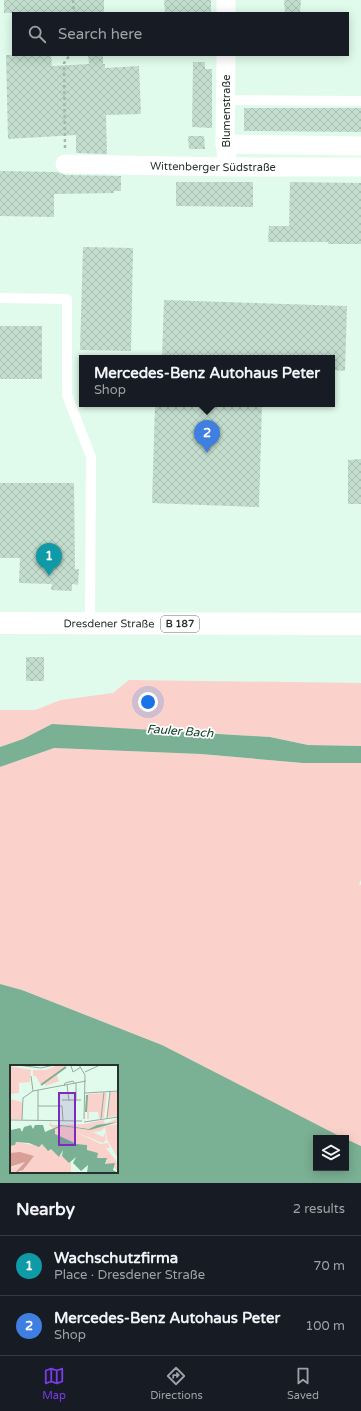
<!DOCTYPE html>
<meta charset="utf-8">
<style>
:root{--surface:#171b24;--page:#242831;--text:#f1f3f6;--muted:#9ea1a6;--line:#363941;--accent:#7c3aed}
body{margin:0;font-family:"Varela Round",sans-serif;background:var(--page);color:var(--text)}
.controls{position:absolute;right:12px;bottom:12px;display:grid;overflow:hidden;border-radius:0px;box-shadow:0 2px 10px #0003}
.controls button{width:36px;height:36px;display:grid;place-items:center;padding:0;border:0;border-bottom:1px solid var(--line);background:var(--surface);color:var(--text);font:20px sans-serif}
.you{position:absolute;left:148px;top:702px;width:14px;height:14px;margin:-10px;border:3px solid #fff;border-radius:50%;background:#1a73e8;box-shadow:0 0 0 6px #1a73e833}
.badge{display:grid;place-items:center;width:26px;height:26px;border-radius:50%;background:var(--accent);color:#fff;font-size:13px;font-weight:700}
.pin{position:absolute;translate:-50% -33px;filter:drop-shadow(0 1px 2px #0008)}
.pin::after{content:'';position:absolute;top:21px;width:14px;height:12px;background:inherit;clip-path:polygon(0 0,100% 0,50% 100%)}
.popup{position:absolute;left:79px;top:355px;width:256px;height:52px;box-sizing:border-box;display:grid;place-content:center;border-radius:0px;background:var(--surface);filter:drop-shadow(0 1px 3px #0005);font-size:13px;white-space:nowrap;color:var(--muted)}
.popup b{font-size:15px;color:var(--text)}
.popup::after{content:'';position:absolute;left:50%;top:100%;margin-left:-8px;border:8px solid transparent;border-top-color:var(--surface)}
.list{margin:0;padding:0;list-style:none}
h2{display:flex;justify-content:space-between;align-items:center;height:52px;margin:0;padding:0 16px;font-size:17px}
h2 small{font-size:13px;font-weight:400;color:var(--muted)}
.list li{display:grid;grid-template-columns:26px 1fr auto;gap:12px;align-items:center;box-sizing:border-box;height:60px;padding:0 16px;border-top:1px solid var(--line)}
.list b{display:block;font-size:15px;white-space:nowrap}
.list p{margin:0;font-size:13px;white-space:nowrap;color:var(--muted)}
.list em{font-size:13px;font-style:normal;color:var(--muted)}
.icon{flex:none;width:22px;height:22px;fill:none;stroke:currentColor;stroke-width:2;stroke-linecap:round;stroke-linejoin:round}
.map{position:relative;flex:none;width:361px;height:1183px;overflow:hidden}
.search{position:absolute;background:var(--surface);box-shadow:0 2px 10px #0003;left:12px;right:12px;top:12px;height:44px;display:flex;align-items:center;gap:10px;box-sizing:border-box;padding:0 14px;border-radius:0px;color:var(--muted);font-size:15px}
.sheet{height:172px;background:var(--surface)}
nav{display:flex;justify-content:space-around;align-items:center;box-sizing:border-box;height:56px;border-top:1px solid var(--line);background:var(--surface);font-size:11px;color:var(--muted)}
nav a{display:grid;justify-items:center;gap:2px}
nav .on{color:var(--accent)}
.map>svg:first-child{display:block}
</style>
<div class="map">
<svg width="361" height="1183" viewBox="0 0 361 1183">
<defs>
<pattern id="building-cross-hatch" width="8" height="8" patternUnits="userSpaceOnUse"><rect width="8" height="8" fill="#c3dece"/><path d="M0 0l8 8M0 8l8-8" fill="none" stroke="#a8bfb1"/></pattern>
</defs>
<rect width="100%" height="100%" fill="#e0fbeb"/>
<g fill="#fbd1cb">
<polygon points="129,680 361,683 361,746 308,745 270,737 174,731 138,730 23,739 0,747 0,710 35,710 61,700 113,693"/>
<polygon points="54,748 201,754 303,763 361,763 361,880 359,884 361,885 361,1146 346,1139 346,1138 339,1137 162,1045 22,990 0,984 0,767"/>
</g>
<g fill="#7ab093" fill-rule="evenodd">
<polygon points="52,724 270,737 308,745 361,746 361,763 303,763 201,754 54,748 0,767 0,747 23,739"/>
<path d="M0,984L22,990L162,1045L343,1138H316V1168H346V1139L361,1146V1183H0ZM11,1066H117V1172H11Z"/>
</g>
<g fill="url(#building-cross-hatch)">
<rect x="4" y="0" width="100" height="13"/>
<polygon points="164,0 211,0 211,13 165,13"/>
<polygon points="284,0 301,0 300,13 285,13"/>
<polygon points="6,55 51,55 52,66 89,64 88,55 103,55 103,64 105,64 105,68 139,66 141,114 106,115 107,154 76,153 76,135 8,139"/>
<polygon points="193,62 205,62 205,69 212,69 212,128 192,127"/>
<polygon points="244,108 361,108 361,132 244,131"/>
<polygon points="188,136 204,136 205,149 189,149"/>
<polygon points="0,171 57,172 65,175 121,176 121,191 114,191 114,193 54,194 54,217 0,216"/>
<polygon points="176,182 253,182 253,207 176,206"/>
<polygon points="290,182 361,183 361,244 328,244 328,242 268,242 269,226 289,226"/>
<polygon points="83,247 133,248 131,351 80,350"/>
<polygon points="164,300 347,306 345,371 332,370 332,358 162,358"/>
<rect x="0" y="326" width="42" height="53"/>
<polygon points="155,404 262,404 259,507 152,503"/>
<polygon points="361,459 361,504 348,504 348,460"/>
<polygon points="0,483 74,483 75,569 79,569 78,585 72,584 72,591 51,590 52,584 19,583 20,558 0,558"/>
<rect x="26" y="657" width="18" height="24"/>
</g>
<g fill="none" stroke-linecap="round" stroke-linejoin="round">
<g stroke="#a3b8ab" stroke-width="2.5" stroke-dasharray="3 3" stroke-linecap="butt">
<polyline points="73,0 74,13"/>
<polyline points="65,148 64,63 70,55"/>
</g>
<g stroke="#fff" stroke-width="10">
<polyline points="225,100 361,101"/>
<polyline points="0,298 67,299 67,395 91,457 90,623"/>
</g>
<g stroke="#fff" stroke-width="19">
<polyline points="226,13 226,0"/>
<polyline points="226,55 225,144 227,156"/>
<polyline points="225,144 361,146"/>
<path id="s1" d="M65,164L228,167H361"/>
</g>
<path stroke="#fff" stroke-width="22" id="s2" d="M0,623L361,624"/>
</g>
<g text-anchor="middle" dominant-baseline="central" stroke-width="3.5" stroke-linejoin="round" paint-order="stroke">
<rect fill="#fff" stroke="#68706b" stroke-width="1" x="161" y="616" width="38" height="16" rx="3"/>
<g font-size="10" font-weight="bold" fill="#28322c">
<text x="180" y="624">B 187</text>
</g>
<g font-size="11" fill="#28322c" stroke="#fff">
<text transform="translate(226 111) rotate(-90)">Blumenstraße</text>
<text stroke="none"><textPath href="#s1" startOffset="148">Wittenberger Südstraße</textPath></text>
<text stroke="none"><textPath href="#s2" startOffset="109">Dresdener Straße</textPath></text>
</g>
<g font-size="12" font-style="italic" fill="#0d3b27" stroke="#fff">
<text transform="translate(180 731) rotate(4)">Fauler Bach</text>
</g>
</g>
<g transform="translate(10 1065)">
<rect width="108" height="108" fill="#e0fbeb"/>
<path d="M48,0H55L56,3L46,8L49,16L36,21L34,18L30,19L26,11H23V5H36ZM0,1L21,5L20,17L9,18V28L0,29ZM100,27H108V51L97,52ZM97,28L94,53H89L88,47H79V54H77V29ZM108,53V57L96,61L108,59V93L97,75L95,62L91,66L83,67L93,72L95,68L96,75L93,78L65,67L91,79L98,78L100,83H96L108,98L106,101L108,99V106L99,99H95L97,95L87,93L84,88L77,85V80L67,79L45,70V64L52,61L80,65L95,60H87L79,64L52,60L43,63L39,60L41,57L42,60L74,59L94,55L95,59ZM6,77L30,81L32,79L37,85L42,81V85L50,92L53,85L52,91L61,98V108H10L24,91L0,88V81L5,80ZM15,97L5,108H0V103Z" fill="#fbd1cb"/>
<path d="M10,87L24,91L13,105L5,108L15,97L0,102V88Z" fill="#d99e96"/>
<path d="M0,34L12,37V54H0Z" fill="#fbd1cb"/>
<path d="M108,57L80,65L52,61L45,64V69L67,79L77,80V85L88,88L87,93H97L95,99L105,98L103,105L108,108H77L78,100L71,106L63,98L66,92L59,98L52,91L53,85L49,92L41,84L38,86L32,79L29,82L19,78L6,77L5,80L0,81L1,65L10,63L12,67L14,62L21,60L23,64L25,60H33L35,67L51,60L79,64L87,60Z" fill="#7ab093"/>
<path fill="none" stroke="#7ab093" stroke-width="2" d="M31,20L56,2M76,47L77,30"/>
<path fill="none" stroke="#96ab9f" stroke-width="1" d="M8,0L31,3L44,0M69,0L75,10L74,54M61,1L63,7L71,2M75,7L90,0M21,11L23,26M66,18V36M57,20L59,36M54,21L55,18L63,16L64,18M75,28L108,26M52,35H71M28,41H52L53,56M97,53L100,27M91,54L94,27M0,55L72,56M12,55L13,33L23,26L76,16M28,56V25M74,57L108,52"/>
<path fill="#7b2cbf" fill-opacity="0.15" stroke="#7b2cbf" stroke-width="2" d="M49,28H65V80H49Z"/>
<rect width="108" height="108" fill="none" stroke="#28322c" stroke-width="2"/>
</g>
</svg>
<div class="controls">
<button><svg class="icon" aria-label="layers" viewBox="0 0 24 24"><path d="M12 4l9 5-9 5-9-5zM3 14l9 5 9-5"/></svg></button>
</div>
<div class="you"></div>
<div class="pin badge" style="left:49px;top:576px;background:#0f9aa8">1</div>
<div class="pin badge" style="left:207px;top:453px;background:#3f7fe0">2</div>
<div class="popup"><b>Mercedes-Benz Autohaus Peter</b>Shop</div>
<div class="search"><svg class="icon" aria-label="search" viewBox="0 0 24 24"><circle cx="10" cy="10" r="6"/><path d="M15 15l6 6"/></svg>Search here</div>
</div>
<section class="sheet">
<h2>Nearby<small>2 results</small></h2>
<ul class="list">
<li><span class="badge" style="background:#0f9aa8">1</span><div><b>Wachschutzfirma</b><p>Place · Dresdener Straße</p></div><em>70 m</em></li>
<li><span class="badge" style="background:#3f7fe0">2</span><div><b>Mercedes-Benz Autohaus Peter</b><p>Shop</p></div><em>100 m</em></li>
</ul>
</section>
<nav>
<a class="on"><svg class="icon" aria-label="map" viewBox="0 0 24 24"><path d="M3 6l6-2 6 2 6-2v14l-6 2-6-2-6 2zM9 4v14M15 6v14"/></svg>Map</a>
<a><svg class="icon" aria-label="directions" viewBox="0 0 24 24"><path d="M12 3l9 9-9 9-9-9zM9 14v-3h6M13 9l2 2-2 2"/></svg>Directions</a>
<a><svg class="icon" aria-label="saved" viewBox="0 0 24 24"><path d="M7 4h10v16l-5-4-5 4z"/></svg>Saved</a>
</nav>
